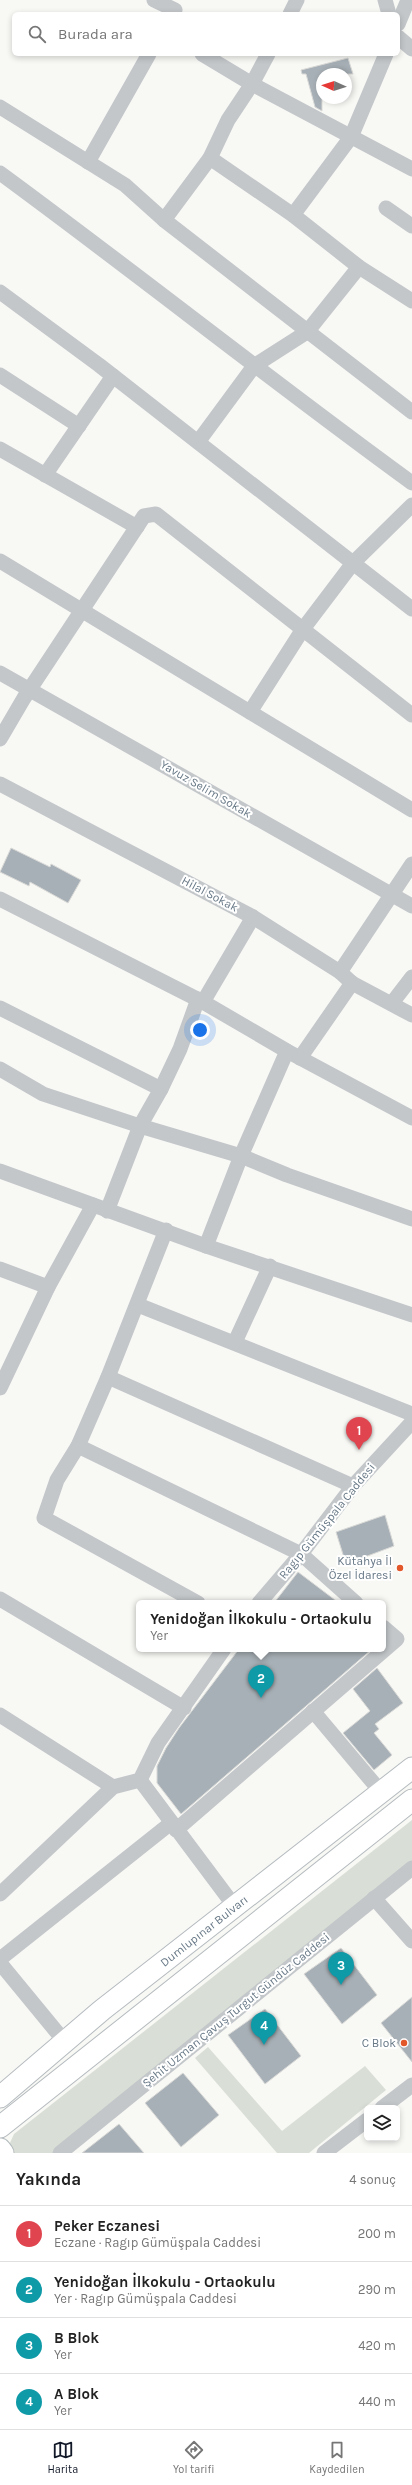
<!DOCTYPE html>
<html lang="tr">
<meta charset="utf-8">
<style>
:root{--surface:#fff;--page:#f6f6f6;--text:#222;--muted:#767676;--line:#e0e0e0;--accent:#111827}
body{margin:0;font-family:Karla,sans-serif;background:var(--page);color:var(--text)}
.controls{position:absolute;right:12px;bottom:12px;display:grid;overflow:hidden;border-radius:6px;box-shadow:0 2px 6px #0003}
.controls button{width:36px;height:36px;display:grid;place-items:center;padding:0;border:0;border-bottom:1px solid var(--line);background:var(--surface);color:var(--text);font:20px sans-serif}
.compass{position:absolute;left:316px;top:68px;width:36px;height:36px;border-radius:50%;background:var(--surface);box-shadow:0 2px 6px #0003;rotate:273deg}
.you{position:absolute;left:200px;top:1030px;width:14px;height:14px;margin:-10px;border:3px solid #fff;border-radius:50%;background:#1a73e8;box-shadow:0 0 0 6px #1a73e833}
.badge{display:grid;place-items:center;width:26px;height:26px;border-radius:50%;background:var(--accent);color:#fff;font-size:13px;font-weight:700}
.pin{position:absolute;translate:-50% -33px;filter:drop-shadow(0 1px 2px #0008)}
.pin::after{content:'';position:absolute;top:21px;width:14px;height:12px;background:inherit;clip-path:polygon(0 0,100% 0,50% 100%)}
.popup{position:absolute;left:136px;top:1600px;width:250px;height:52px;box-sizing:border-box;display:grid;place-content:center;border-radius:6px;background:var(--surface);filter:drop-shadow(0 1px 3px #0005);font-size:13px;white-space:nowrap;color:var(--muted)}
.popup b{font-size:15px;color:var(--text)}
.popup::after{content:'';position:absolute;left:50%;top:100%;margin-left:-8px;border:8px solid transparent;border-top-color:var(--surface)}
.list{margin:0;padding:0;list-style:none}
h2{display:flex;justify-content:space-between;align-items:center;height:52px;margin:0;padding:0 16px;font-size:17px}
h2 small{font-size:13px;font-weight:400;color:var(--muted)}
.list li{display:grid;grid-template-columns:26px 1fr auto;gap:12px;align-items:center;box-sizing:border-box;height:56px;padding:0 16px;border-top:1px solid var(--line)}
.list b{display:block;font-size:15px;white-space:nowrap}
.list p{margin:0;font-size:13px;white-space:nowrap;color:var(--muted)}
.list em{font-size:13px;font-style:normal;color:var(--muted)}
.icon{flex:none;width:22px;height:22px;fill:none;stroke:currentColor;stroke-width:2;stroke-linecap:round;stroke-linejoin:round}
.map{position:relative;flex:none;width:412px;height:2153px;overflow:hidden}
.search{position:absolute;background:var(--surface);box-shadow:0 2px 6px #0003;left:12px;right:12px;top:12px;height:44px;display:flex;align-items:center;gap:10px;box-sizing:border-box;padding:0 14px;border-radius:6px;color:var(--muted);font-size:15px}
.sheet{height:276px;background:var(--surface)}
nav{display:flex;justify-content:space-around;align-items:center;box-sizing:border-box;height:56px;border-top:1px solid var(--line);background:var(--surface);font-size:11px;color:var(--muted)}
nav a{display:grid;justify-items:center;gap:2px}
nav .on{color:var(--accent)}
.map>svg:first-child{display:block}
</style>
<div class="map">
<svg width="412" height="2153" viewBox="0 0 412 2153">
<rect width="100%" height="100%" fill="#f8f8f5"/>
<g fill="#d9dfd6">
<polygon points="412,1820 412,1866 60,2153 10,2153 9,2145 14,2134"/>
<polygon points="208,2047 282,2131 365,2066 386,2090 309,2153 277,2153 195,2058"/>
</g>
<g fill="#a7b0b6" stroke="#d9d9d7">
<polygon points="348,58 353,74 322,74 322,111 315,107 306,74 302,74 301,70"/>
<polygon points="11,848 50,867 51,864 81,880 68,903 30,882 29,886 0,872"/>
<polygon points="385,1515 394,1546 346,1564 336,1532"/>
<polygon points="298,1572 339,1603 274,1603"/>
<polygon points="239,1649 372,1649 181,1814 157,1783 157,1766 166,1748 179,1728"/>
<polygon points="377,1668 403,1703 375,1724 379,1729 374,1733 392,1755 374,1770 343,1733 370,1711 353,1689"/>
<polygon points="341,1948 377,1995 342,2024 304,1974"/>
<polygon points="412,1997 412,2062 381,2023"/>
<polygon points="265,2009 301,2056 265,2084 228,2035"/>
<polygon points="183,2073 219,2115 181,2147 145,2103"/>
<polygon points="119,2124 144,2153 82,2153"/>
</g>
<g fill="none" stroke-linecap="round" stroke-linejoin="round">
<g stroke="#b5bbbf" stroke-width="23">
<g id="secondary">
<polyline points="0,2097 102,2010 412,1768"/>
<polyline points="0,2127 412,1800"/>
<polyline points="0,2149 3,2153"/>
</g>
</g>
<g stroke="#c3c7ca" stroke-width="15">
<polyline points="154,0 175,10"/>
<polyline points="385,0 389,14"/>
<polyline points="290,14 297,0"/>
<polyline points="398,24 408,0"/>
<polyline points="398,37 412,49"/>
<polyline points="202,54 252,84 412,169"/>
<polyline points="0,107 125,185 164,220 412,412"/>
<polyline points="210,158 293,215 359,267 412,301"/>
<polyline points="88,162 149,54"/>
<path d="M0,173C139,275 273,382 412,483"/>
<polyline points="386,208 412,226"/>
<polyline points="293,215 351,137 386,54"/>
<polyline points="164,220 210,158 228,120 252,84 268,54"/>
<polyline points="0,292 99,365 412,609"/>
<polyline points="0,375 79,426"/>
<polyline points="198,442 254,366 307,332 359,267"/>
<polyline points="0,449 137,527"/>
<polyline points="45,475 113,376"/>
<polyline points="0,561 412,810"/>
<polyline points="0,673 412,906"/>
<polyline points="250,712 303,629 353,563 412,505"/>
<polyline points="0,739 24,698 144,516 156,514 412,715"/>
<polyline points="0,784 253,917 340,972 352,983 412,1015"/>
<polyline points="0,899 203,1002 287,1051 412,1118"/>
<polyline points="340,972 412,864"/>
<polyline points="203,1002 253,917"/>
<polyline points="392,1003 412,977"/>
<polyline points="0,1008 161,1089 140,1126 43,1094 0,1069"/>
<polyline points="300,1058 352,983"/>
<polyline points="161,1089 180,1049 198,999"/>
<polyline points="0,1171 206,1246 412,1315"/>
<polyline points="107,1211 140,1126 241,1156 287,1175 412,1219"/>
<polyline points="166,1230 108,1377 78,1446 57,1480 44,1518 198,1603"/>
<polyline points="206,1246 241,1156 287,1051"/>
<polyline points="0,1269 48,1287"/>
<polyline points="138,1305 412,1414"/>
<polyline points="235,1342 270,1266"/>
<polyline points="108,1377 353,1486"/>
<polyline points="0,1388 48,1287 93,1205"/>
<polyline points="78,1446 301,1554 356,1603"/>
<polyline points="0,1599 184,1708"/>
<polyline points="259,1603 301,1554 353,1486 412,1422"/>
<polyline points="313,1711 381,1792"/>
<polyline points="0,1715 113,1787"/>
<polyline points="140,1780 235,1907"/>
<polyline points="176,1830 397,1639 383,1627"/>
<polyline points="0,1894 113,1787 140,1780 158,1743 224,1649"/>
<polyline points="374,1898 412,1941"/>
<polyline points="0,1959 171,1823"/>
<polyline points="0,1963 65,2042"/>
<polyline points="382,2108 412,2085"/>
<polyline points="60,2153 412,1868"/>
<polyline points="324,2153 367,2120"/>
</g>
<use href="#secondary" stroke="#fff" stroke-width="21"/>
</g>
<g fill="#e2582a" stroke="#fff" stroke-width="1.5">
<circle cx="400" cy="1568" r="4"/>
<circle cx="404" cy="2043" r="4"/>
</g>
<g text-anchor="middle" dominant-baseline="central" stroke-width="4" stroke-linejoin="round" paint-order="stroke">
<g font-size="12" fill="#677886" stroke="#fff">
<text transform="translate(206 789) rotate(30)">Yavuz Selim Sokak</text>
<text transform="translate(210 894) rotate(28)">Hilal Sokak</text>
<text transform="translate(327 1521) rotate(-51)">Ragıp Gümüşpala Caddesi</text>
<text transform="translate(204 1931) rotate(-38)">Dumlupınar Bulvarı</text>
<text transform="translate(236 2010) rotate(-39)">Şehit Uzman Çavuş Turgut Gündüz Caddesi</text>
</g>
<g font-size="12" fill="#677886" stroke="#fff" text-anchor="end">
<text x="392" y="1561">Kütahya İl<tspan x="392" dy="14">Özel İdaresi</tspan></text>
<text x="396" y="2043">C Blok</text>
</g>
</g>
</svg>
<div class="controls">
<button><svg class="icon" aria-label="layers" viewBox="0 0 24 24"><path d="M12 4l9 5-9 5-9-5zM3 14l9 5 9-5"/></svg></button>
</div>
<svg class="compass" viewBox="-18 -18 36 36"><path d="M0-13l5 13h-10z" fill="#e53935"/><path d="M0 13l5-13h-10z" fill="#767676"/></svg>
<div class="you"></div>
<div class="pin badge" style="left:359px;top:1450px;background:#e0444e">1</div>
<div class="pin badge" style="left:261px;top:1698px;background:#0f9aa8">2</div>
<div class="popup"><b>Yenidoğan İlkokulu - Ortaokulu</b>Yer</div>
<div class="pin badge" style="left:341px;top:1985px;background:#0f9aa8">3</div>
<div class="pin badge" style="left:264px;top:2045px;background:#0f9aa8">4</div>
<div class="search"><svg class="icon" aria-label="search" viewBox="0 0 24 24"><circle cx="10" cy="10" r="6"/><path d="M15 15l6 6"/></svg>Burada ara</div>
</div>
<section class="sheet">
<h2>Yakında<small>4 sonuç</small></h2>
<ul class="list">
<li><span class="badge" style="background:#e0444e">1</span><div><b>Peker Eczanesi</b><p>Eczane · Ragıp Gümüşpala Caddesi</p></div><em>200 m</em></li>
<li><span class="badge" style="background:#0f9aa8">2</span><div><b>Yenidoğan İlkokulu - Ortaokulu</b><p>Yer · Ragıp Gümüşpala Caddesi</p></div><em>290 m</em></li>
<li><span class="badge" style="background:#0f9aa8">3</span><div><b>B Blok</b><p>Yer</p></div><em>420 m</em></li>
<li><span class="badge" style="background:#0f9aa8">4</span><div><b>A Blok</b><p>Yer</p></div><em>440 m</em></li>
</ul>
</section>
<nav>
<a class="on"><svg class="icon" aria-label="map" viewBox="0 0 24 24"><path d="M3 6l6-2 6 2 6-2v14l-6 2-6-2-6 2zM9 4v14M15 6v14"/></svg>Harita</a>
<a><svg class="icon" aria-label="directions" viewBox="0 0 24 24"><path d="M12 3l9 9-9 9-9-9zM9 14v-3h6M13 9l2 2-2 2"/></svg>Yol tarifi</a>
<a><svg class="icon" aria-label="saved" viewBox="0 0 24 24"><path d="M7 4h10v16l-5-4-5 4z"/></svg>Kaydedilen</a>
</nav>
